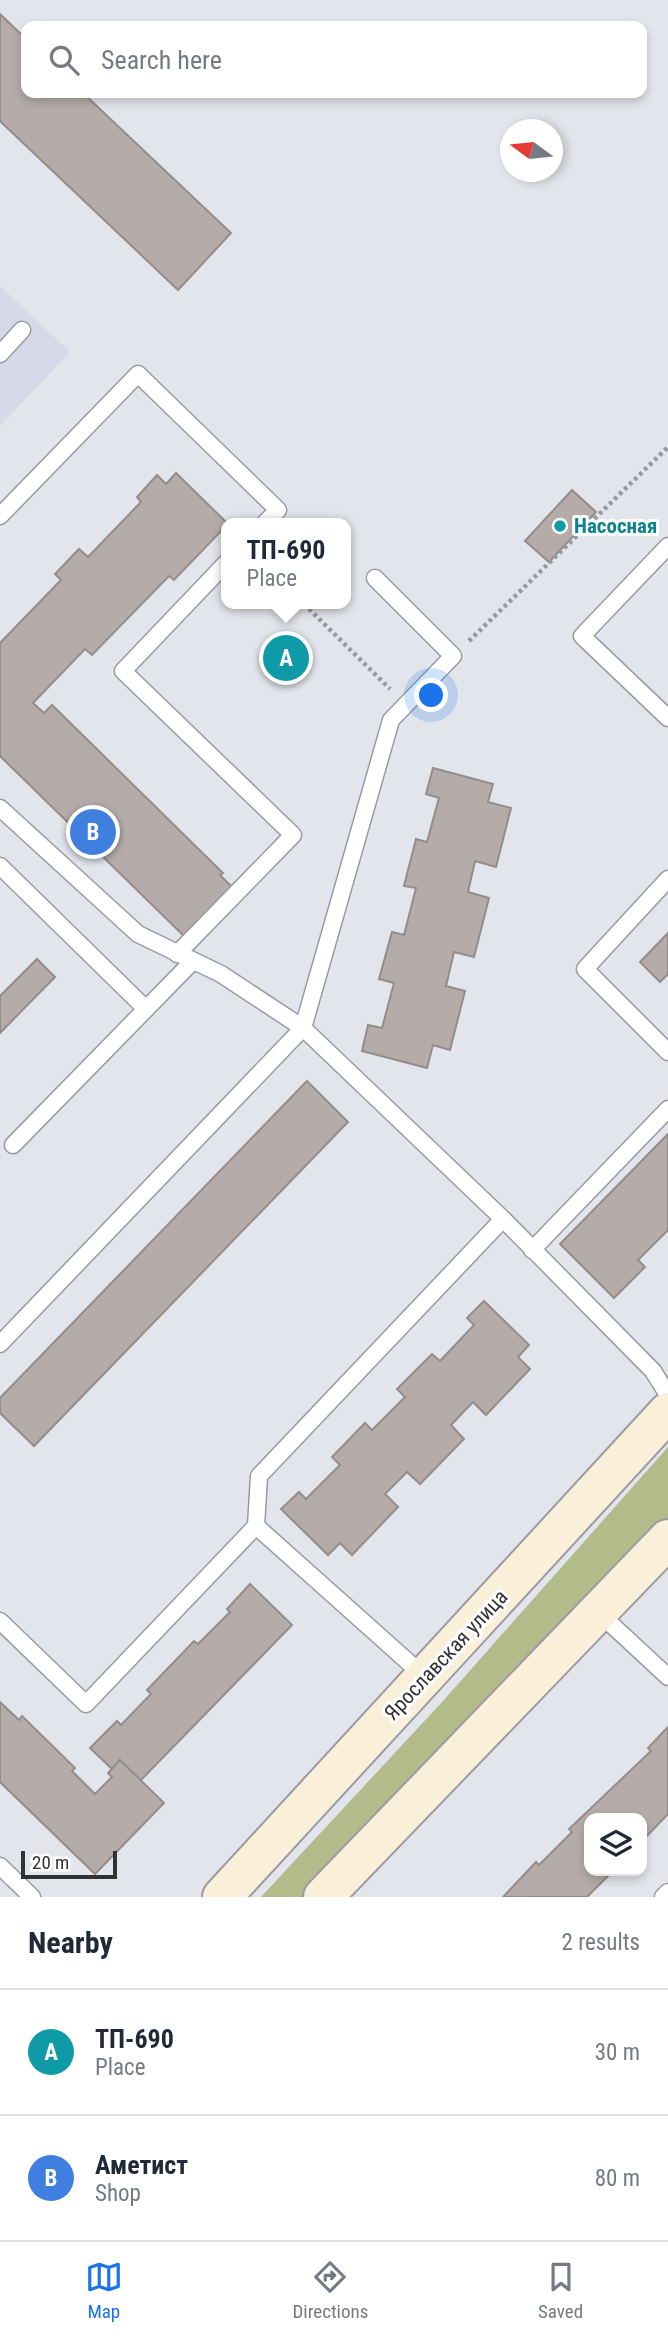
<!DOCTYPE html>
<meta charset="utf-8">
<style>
:root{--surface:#fff;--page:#f2f2f3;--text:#1f2937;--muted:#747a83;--line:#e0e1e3;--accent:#1a73e8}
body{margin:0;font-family:"Roboto Condensed",sans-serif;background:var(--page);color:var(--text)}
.controls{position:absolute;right:21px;bottom:21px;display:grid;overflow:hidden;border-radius:14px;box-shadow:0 4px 10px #0003}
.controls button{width:63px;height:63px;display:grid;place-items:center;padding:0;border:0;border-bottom:2px solid var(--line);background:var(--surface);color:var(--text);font:35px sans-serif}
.compass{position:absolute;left:500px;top:119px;width:63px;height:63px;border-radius:50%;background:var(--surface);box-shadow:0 4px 10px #0003;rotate:285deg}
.scale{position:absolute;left:21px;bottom:18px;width:96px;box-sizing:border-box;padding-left:7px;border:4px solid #313234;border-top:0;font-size:19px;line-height:24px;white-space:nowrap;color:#313234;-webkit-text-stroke:5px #fff;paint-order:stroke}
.you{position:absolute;left:432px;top:696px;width:24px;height:24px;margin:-18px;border:5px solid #fff;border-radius:50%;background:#1a73e8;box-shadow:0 0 0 10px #1a73e833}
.badge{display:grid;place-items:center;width:46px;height:46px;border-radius:50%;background:var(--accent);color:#fff;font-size:23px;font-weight:700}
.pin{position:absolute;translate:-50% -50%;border:4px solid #fff;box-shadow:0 2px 7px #0006}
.popup{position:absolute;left:221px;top:518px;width:130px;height:91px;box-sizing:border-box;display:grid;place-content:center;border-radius:14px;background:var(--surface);filter:drop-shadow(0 2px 5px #0005);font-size:23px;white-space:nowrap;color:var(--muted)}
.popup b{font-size:26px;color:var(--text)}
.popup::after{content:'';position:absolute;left:50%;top:100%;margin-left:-14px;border:14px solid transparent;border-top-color:var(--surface)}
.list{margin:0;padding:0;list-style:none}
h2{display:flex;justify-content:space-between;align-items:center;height:91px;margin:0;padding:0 28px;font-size:30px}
h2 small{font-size:23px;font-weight:400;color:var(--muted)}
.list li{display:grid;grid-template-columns:46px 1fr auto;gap:21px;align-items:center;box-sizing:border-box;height:126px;padding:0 28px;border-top:2px solid var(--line)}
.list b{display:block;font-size:26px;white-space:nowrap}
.list p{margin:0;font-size:23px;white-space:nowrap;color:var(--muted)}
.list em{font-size:23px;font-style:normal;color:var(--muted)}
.icon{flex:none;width:38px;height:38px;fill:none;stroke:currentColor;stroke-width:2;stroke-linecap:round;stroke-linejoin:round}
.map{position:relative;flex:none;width:668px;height:1897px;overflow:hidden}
.search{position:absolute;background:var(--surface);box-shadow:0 4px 10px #0003;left:21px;right:21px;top:21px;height:77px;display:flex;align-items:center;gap:18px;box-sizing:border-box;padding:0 24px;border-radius:14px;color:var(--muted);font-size:26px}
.sheet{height:343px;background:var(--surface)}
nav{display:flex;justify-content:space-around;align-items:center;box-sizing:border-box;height:98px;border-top:2px solid var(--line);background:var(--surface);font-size:19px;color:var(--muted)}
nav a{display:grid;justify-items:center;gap:4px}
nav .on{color:var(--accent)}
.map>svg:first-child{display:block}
</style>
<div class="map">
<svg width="668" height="1897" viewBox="0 0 668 1897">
<rect width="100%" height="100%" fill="#e3e5ec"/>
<polygon fill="#d6dae8" points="0,286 70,352 0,426"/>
<polygon fill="#b2bb89" points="668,1447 668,1519 480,1719 302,1897 261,1897 443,1701"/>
<g fill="#b5acaa" stroke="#948c8a" stroke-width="2">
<polygon points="0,14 26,39 26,93 83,93 231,233 178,290 0,121"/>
<polygon points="176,473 227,523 226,526 174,580 169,576 92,655 85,649 33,703 44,713 52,705 223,873 220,875 233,888 185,937 0,756 0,643 61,580 55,574 79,549 88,557 141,502 137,497 157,475 166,484"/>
<polygon points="572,490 596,512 549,562 525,541"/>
<polygon points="275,635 309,664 296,680 262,651"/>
<polygon points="433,768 493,784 488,802 511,808 496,867 475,861 468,892 489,898 474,957 454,952 446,986 465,991 450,1050 433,1045 427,1068 362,1051 368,1025 382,1028 394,983 379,979 392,932 404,935 416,888 404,886 416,839 427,842 439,798 426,794"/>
<polygon points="668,933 668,974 660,982 640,962"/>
<polygon points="37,959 55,977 0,1033 0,996"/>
<polygon points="307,1081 348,1122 34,1446 0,1413 0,1398"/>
<polygon points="668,1134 668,1230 638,1260 645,1267 614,1298 560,1244"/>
<polygon points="484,1301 529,1345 518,1357 530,1369 486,1415 473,1402 451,1425 464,1439 420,1484 407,1472 385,1494 398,1507 352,1555 340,1543 328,1555 281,1509 299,1492 306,1499 340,1465 332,1457 365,1423 372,1430 405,1397 397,1389 432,1354 440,1361 474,1325 467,1318"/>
<polygon points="250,1584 292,1625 140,1781 120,1760 112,1769 90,1748 117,1721 121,1725 151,1694 147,1690 194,1641 198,1644 230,1612 227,1609"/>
<polygon points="0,1702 19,1720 22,1716 75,1768 72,1771 95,1794 112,1777 108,1773 120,1760 164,1803 95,1874 0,1782"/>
<polygon points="668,1727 668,1814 642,1841 642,1818 589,1818 589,1871 613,1871 587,1897 503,1897 536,1862 539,1865 572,1832 569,1829 651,1751 648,1748"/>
</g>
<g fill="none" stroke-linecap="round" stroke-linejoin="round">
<g stroke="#9a9ba2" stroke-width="19">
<g id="service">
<polyline points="0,354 22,330"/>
<polyline points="0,516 138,374 278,510 265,523"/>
<polyline points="668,546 582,636 668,718"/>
<polyline points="0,808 138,934 221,974 303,1028 503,1219 653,1371 668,1395"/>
<polyline points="0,866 146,1009"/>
<polyline points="668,879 585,969 668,1052"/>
<polyline points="177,954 293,835 123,671 226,563"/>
<polyline points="13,1145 193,961"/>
<polyline points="532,1250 668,1109"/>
<polyline points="0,1344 303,1028 391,720 453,656 375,578"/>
<polyline points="256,1526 259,1476 503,1219"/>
<polyline points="598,1612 668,1677"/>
<polyline points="0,1621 86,1704 256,1526 425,1677"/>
<polyline points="0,1866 32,1897"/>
<polyline points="663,1897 668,1892"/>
</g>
</g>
<g stroke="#9a9ba2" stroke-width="42">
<g id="secondary">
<polyline points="222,1897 668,1412"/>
<polyline points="323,1897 668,1539"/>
</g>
</g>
<g stroke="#97999e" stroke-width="4.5" stroke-dasharray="3.5 3.5" stroke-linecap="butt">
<polyline points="304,604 390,689"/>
<polyline points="469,641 668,447"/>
</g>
<use href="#service" stroke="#fff" stroke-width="16"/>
<use href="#secondary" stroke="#faf0da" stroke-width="38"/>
</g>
<circle fill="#0f9aa8" stroke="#fff" stroke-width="2.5" cx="560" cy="526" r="7"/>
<g text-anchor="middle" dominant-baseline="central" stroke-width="6" stroke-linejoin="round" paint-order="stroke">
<g font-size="21" font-weight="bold" fill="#0d838f" stroke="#fff" text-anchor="start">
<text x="574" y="526">Насосная</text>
</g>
<g font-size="21" fill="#313234" stroke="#fff">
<text transform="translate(446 1655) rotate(-47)">Ярославская улица</text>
</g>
</g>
</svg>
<div class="controls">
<button><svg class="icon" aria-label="layers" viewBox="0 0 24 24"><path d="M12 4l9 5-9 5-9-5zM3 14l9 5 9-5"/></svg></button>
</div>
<svg class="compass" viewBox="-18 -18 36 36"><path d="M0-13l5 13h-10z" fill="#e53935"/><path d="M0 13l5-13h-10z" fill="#747a83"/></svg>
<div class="scale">20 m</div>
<div class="you"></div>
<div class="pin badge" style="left:286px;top:658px;background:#0f9aa8">A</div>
<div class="popup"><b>ТП-690</b>Place</div>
<div class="pin badge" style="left:93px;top:832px;background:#3f7fe0">B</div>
<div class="search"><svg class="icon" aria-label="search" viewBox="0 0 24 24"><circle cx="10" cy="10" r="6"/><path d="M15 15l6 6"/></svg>Search here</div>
</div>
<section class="sheet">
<h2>Nearby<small>2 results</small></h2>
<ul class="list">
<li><span class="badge" style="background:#0f9aa8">A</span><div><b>ТП-690</b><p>Place</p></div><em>30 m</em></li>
<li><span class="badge" style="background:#3f7fe0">B</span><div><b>Аметист</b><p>Shop</p></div><em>80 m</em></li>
</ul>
</section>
<nav>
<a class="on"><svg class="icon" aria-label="map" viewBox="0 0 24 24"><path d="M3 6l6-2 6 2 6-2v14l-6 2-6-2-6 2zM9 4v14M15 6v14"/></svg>Map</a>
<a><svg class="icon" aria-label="directions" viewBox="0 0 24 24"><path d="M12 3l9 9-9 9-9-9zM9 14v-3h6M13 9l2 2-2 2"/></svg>Directions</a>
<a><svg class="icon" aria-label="saved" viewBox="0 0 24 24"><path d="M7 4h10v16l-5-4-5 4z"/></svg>Saved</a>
</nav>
